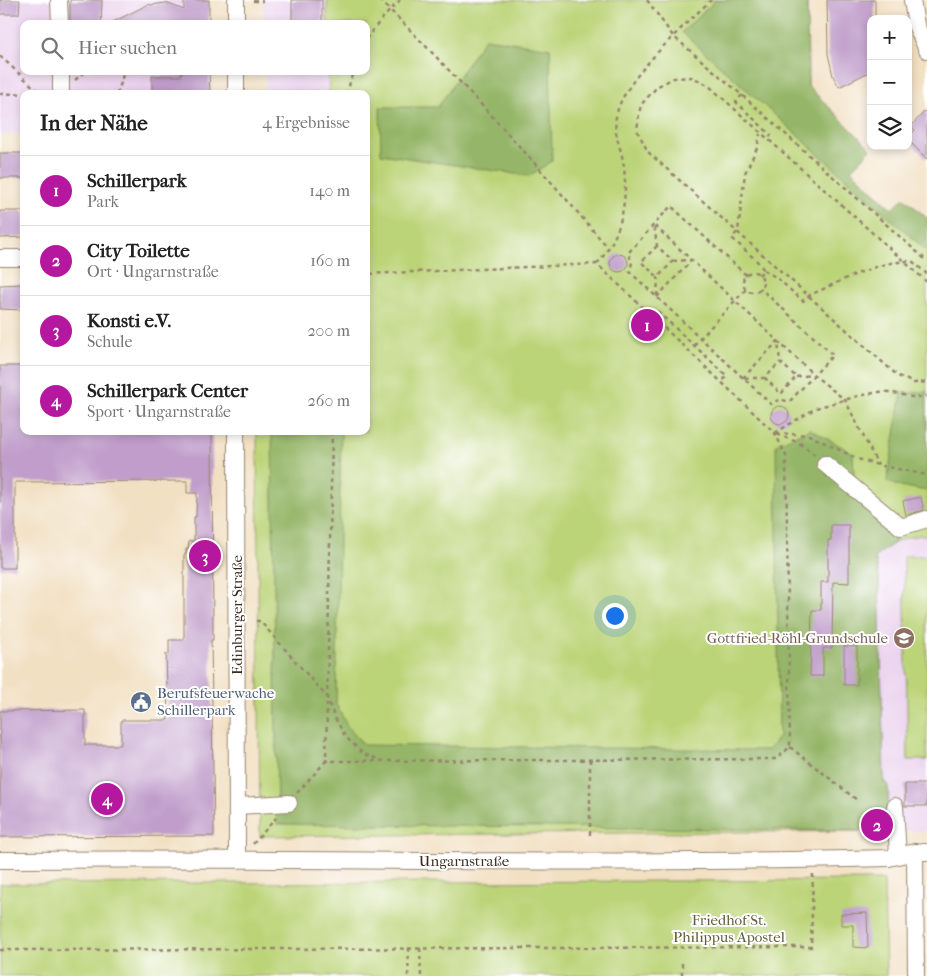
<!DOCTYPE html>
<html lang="de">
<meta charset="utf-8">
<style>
:root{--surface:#fff;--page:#f6f6f6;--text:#222;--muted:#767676;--line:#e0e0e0;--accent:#b5179e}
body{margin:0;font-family:"IM FELL French Canon",serif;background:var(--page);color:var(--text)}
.controls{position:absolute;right:15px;top:15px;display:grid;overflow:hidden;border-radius:10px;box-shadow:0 2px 8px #0003}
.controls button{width:45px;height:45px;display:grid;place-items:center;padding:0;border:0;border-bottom:1px solid var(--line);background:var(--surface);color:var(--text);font:25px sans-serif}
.you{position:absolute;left:614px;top:615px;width:18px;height:18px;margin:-12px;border:4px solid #fff;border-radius:50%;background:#1a73e8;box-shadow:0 0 0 8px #1a73e833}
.badge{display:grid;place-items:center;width:32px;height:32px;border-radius:50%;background:var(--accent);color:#fff;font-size:16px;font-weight:700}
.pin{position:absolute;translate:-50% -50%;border:2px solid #fff;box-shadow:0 1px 5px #0006}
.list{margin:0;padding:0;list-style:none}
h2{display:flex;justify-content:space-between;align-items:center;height:65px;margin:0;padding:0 20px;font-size:21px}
h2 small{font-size:16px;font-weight:400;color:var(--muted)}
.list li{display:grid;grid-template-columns:32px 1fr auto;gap:15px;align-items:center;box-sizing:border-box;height:70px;padding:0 20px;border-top:1px solid var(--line)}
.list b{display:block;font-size:19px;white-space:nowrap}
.list p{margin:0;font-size:16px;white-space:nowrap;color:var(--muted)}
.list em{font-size:16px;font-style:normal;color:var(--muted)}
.icon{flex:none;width:28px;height:28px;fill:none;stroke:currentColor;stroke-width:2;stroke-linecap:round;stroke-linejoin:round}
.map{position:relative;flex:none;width:927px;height:976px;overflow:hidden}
.search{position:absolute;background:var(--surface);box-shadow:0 2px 8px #0003;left:20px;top:20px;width:350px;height:55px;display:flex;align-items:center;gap:12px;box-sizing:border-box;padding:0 18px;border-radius:10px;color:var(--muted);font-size:19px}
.panel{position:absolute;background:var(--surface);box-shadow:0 2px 8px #0003;left:20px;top:90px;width:350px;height:345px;border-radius:10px}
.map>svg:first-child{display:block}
</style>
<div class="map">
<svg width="927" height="976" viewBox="0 0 927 976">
<rect width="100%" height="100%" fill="#fff"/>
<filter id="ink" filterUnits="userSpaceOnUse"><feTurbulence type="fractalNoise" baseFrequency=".02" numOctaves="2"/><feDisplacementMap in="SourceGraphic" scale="10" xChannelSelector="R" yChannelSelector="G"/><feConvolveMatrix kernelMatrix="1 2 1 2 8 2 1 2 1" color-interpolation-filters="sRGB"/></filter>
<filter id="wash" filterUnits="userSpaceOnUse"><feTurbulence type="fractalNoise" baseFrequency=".0096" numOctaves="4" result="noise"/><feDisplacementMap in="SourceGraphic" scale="20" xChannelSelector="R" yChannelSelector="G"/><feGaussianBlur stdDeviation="1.12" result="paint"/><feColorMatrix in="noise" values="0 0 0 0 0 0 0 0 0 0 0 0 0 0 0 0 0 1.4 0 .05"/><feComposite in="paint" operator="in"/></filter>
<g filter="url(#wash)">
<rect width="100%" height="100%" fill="#f2e0c3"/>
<g fill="#ead1ed">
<polygon points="0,0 209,0 209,24 24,24 24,71 212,71 210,94 24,94 24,134 0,135"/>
<polygon points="263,0 327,0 327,24 264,24"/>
<polygon points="265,71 328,71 329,94 266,94"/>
<polygon points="909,535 927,535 927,831 889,831 888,784 884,783 879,578 875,557 896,541"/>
</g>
<g fill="#bcd478" stroke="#7c7f4b">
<path d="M327,0H807L808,86L871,149L851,170L892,209L904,198L927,218V535C900,536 896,542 875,557L879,578L884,783L888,784L889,831L260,836L257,431H366V94H329L328,71H366V24H327Z"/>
<polygon points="904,556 927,556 927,760 908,760"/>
<polygon points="884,880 886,976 0,976 0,884"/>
</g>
<g fill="#95b668" stroke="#687043">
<polygon points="716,0 807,0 808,86 871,149 851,170 892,209 904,198 927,218 927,251 682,32"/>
<polygon points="485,38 550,48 552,161 529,176 381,154 380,107 438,107"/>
<polygon points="927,392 927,491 895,485 887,481 902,393"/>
<polygon points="810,429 853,453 855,499 896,541 875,557 879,578 884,783 888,784 889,831 277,824 272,431 341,431 336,704 348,727 364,745 768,750 779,737 776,444"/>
</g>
<g id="blocks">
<g fill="#c09dca">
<polygon points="0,0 20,0 19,14 0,14"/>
<polygon points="70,0 102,0 101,24 70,24"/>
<polygon points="184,0 209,0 209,24 109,24 149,4 150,5 166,3 184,10"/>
<rect x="292" y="0" width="30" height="24"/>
<polygon points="827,0 875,0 875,19 871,19 871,71 839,87 833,76 828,54"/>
<polygon points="182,71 209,71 210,94 152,94 152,76 181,76"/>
<polygon points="927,109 927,159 908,140 908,137 915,130 911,126"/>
<rect x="0" y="153" width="24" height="25"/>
<polygon points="0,211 24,211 24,237 0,238"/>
<circle cx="619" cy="263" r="9"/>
<polygon points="24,284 24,310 0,309 0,285"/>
<polygon points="0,366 24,366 24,431 212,431 213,640 211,640 214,836 0,837 0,711 85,710 85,745 121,745 121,720 168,720 166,654 169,654 169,640 184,640 184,555 186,554 186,549 188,549 189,541 194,541 194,517 196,517 197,493 187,493 187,481 15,482 15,568 0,568"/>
<circle cx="780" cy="415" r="9"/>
<polygon points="921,497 924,510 906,515 903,501"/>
<polygon points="831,525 849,525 849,583 833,582 832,648 823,648 823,676 810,676 812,610 821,610 821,582 828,582 828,540 831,540"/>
<rect x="844" y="646" width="13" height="39"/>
<rect x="905" y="784" width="22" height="22"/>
<polygon points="867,913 868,948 853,947 853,925 841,925 841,914"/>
</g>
</g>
</g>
<g filter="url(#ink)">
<use href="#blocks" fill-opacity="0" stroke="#968570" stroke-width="1"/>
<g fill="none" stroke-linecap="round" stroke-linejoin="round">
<g stroke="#968570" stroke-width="18">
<g id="minor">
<polyline points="59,0 60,24"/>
<polyline points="912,0 916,25 927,50"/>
<polyline points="236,24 236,0"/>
<polyline points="61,71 61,93"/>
<polyline points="236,94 236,71"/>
<polyline points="0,258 24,258"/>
<polyline points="236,431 237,859"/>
<polyline points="825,464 901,527 927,519"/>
<polyline points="238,806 289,803"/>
<polyline points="895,806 898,855"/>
<polyline points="915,852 916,976"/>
<path d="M0,860C296,857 592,866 889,858L915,852H927"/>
</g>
</g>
<g stroke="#968570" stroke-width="2.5" stroke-dasharray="4 4" stroke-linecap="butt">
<path d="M380,0C460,79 536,163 609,249"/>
<polyline points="647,0 673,36 742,95 927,261"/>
<polyline points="253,1 263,1"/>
<polyline points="366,39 380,21 400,0"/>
<polyline points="0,56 39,92"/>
<polyline points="75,80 86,71"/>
<polyline points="0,94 47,93"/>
<polyline points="117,94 122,80 123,71"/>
<polyline points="347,94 353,71"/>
<polyline points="742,95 736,102 771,135 768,139"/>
<polyline points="657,246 641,262 658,277 673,261 657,246 654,225 814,375 845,400 878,465"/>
<polyline points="673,261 690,260"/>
<path d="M597,264C601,259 605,254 608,249C624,225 628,189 623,161C620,144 612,130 617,113C624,79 685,25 711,0"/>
<path d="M764,270L777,278L803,301L810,295C842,281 876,261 912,261L927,274"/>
<circle cx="753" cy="282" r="10"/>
<polyline points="746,275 671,206 628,253 632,262 630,272 771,404 780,399 789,402 833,355 760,288"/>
<polyline points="759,275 764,270 757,261 732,238 738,231 745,173 757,148 760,134"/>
<polyline points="927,282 708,85 692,77 674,78 658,86 646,99 641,105 639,114 637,130 648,152 898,376 914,383 927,382"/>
<polyline points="657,296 658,277"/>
<polyline points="657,297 692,260"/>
<polyline points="652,316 657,311 727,376 722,382"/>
<polyline points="694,345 746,289"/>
<polyline points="796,377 813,375"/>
<polyline points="743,378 778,341 780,362 796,377 781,394 765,378 780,362"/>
<polyline points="745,378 764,378"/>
<polyline points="332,431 326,761 776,759 790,747 786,456 775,433 597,264 366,274"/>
<polyline points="775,433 816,408 858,396 884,391 917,398 927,396"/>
<polyline points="776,433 809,435 858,459 878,465 927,475"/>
<polyline points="777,434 801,444 815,455"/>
<polyline points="256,621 260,621 327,697 334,716 345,736 363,754 378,759"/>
<polyline points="790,747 857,800"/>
<polyline points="590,759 590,837"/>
<polyline points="297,793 326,761"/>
<polyline points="253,844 276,818"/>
<polyline points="420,948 421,976"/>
<polyline points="0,950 811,947 813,874"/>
<polyline points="682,963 682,976"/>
<polyline points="408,976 409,948"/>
</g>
<use href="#minor" stroke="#fff" stroke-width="16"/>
</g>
</g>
<defs>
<g id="school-disc" transform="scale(1.125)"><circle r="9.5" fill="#8d6e63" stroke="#fff"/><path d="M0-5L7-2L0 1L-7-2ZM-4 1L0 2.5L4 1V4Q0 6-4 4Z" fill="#fff"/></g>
<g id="civic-disc" transform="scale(1.125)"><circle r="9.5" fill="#5c6f8a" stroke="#fff"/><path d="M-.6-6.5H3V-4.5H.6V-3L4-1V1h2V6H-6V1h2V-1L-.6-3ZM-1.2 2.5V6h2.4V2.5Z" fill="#fff"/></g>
</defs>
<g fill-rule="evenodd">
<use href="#school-disc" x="904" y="638"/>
<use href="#civic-disc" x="141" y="702"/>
</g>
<g text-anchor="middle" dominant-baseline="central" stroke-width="4" stroke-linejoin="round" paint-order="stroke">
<g font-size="15" fill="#3b2a1e" stroke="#fff">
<text transform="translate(237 615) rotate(-90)">Edinburger Straße</text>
<text x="464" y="861">Ungarnstraße</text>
</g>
<g font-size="15" fill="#785e54" stroke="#fff" text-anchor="end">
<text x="888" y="638">Gottfried-Röhl-Grundschule</text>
</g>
<g font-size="15" fill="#4e5e75" stroke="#fff" text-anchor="start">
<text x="157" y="693">Berufsfeuerwache<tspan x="157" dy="17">Schillerpark</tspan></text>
</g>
<g font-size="15" fill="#625d39" stroke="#fff">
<text x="729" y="920">Friedhof St.<tspan x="729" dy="17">Philippus Apostel</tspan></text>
</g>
</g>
</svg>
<div class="controls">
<button>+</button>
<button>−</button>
<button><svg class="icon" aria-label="layers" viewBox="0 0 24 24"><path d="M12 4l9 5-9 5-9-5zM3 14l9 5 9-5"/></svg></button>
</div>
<div class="you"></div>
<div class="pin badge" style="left:647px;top:325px">1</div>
<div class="pin badge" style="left:877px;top:825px">2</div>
<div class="pin badge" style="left:205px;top:556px">3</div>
<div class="pin badge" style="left:107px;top:799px">4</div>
<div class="search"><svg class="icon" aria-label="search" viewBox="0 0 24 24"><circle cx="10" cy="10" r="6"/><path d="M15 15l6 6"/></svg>Hier suchen</div>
<section class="panel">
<h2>In der Nähe<small>4 Ergebnisse</small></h2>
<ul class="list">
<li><span class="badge">1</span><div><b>Schillerpark</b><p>Park</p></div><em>140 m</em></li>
<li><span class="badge">2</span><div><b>City Toilette</b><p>Ort · Ungarnstraße</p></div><em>160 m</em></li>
<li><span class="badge">3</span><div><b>Konsti e.V.</b><p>Schule</p></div><em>200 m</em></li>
<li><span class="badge">4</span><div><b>Schillerpark Center</b><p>Sport · Ungarnstraße</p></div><em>260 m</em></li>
</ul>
</section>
</div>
